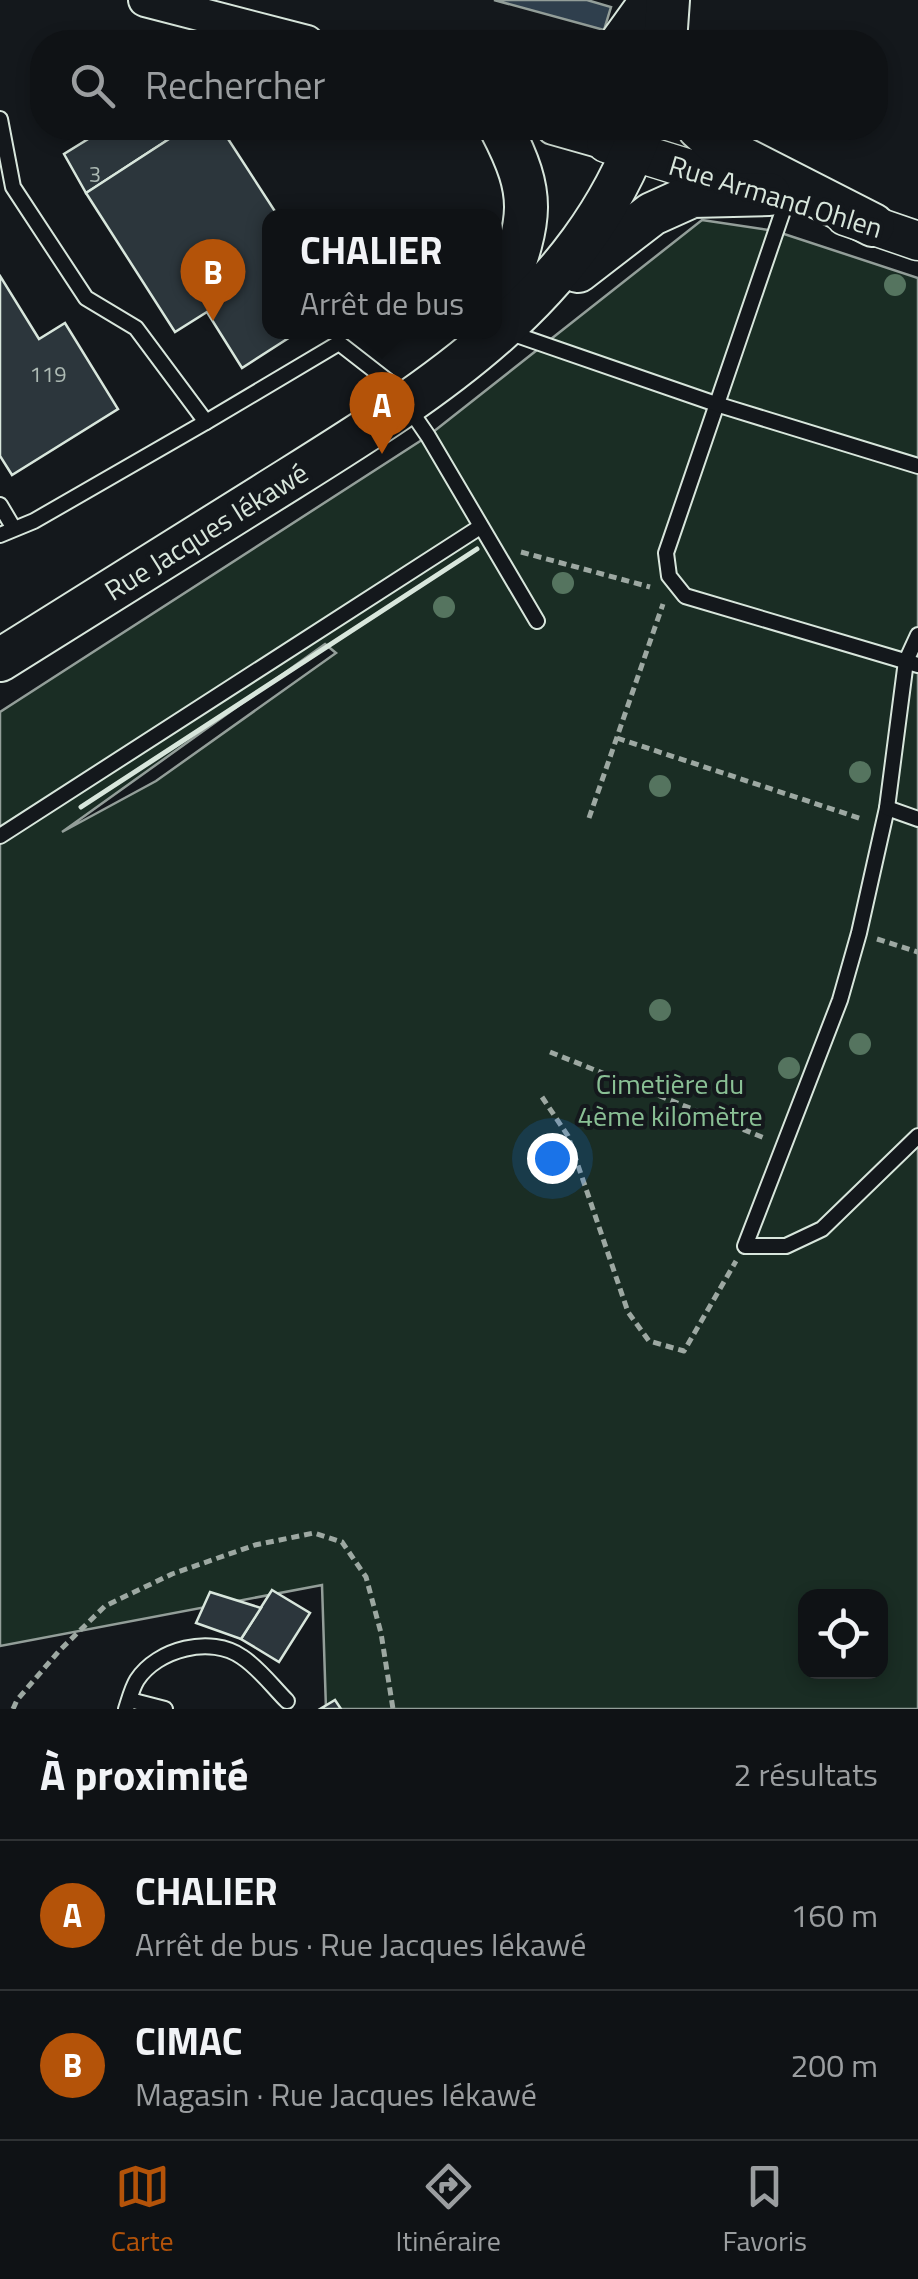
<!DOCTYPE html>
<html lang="fr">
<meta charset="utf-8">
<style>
:root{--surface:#0f1215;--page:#181b1e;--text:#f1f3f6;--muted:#9b9ea0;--line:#2f3234;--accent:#b45309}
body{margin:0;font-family:"Titillium Web",sans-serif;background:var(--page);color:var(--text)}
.controls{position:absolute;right:30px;bottom:30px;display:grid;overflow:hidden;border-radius:20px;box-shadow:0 5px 15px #0003}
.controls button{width:90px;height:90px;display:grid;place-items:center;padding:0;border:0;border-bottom:2px solid var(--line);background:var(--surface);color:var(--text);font:50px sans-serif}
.you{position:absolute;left:552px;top:1158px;width:35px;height:35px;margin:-25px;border:8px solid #fff;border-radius:50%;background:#1a73e8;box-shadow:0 0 0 15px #1a73e833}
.badge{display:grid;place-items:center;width:65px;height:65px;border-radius:50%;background:var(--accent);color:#fff;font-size:32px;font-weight:700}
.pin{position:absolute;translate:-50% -82px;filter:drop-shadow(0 2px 5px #0008)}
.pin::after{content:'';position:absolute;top:52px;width:35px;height:30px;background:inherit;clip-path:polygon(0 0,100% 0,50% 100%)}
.popup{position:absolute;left:262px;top:209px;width:240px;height:130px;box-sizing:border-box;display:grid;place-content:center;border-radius:20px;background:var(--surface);filter:drop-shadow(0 2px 8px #0005);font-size:32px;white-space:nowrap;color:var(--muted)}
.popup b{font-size:38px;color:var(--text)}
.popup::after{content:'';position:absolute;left:50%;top:100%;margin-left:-20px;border:20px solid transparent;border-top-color:var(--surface)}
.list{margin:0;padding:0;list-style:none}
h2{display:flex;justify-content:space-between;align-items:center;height:130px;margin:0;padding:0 40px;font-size:42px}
h2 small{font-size:32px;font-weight:400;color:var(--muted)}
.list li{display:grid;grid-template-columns:65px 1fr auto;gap:30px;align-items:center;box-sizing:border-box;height:150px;padding:0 40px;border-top:2px solid var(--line)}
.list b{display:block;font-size:38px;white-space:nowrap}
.list p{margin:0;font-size:32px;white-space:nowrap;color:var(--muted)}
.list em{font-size:32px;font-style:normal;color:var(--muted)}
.icon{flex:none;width:55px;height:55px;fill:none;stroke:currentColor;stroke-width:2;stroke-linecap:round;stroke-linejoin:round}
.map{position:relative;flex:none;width:918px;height:1709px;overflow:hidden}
.search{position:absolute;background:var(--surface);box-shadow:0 5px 15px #0003;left:30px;right:30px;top:30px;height:110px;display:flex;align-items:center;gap:25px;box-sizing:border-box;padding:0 35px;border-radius:40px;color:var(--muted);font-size:38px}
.sheet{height:430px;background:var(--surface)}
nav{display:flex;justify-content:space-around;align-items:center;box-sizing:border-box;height:140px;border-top:2px solid var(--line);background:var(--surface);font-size:28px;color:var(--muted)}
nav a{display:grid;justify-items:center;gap:5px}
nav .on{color:var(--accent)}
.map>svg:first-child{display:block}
</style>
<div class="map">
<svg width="918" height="1709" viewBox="0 0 918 1709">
<rect width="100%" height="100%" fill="#14181c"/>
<path fill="#1a2d24" stroke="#939e99" stroke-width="2.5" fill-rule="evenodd" d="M702,220L775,231L918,278V1709H326L322,1585L0,1646V712L428,436ZM325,644L336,653L156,781L62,832ZM806,1596H880V1672H806Z"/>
<polygon fill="#2f3f4d" stroke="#939e99" stroke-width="2.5" points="494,0 587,0 611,7 604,30"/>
<g fill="#2c363c" stroke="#d8e6dc" stroke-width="2.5">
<polygon points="106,128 186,128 86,193 64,154"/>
<polygon points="186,128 221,128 278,216 270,216 270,332 298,332 242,368 207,312 175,332 86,193"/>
<polygon points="0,276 39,339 65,323 118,409 12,475 0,456"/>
<polygon points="272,1590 310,1613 279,1662 241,1639"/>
<polygon points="210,1592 261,1608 241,1639 196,1623"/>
<polygon points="335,1700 341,1709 320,1709"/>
</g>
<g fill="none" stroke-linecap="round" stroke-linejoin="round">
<g stroke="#d8e6dc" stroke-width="18">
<g id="service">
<polyline points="0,119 13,187 86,298 136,328 206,422 339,343 393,385 428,436 537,621"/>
<polyline points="787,199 666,553 669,576 685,596 918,665"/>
<polyline points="508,332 716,404 918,466"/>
<polyline points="0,505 13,527"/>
<polyline points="0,535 34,521 206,422"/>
<polyline points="918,635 906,661 887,808 859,933 840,1000 745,1246 786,1246 822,1229 918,1136"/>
<polyline points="887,808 918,819"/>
<polyline points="0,836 480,527"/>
<polyline points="130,1700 165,1709"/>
<path d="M126,1709C129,1700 132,1688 137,1680C157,1649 211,1635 242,1657C259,1668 273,1687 287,1701"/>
</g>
</g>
<g stroke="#d8e6dc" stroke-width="36">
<g id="tertiary">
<polyline points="145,0 307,42"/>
<polyline points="553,128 606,143"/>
</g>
</g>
<g stroke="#d8e6dc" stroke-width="41">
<g id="secondary">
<polyline points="606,143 754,189"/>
<polyline points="845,216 918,241"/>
</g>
</g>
<g stroke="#d8e6dc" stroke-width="46">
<g id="primary">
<polyline points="622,42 650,3"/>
<polyline points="665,42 668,0"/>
<path d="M501,128C537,197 530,218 506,289"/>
<polyline points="699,128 720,147 873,225"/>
<polyline points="578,271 652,214 692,196 769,194"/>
<path d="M0,660C88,605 176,550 264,495C417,399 577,307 642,128"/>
</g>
</g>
<g stroke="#9da8a2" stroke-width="5" stroke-dasharray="8 5" stroke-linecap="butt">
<polyline points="521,552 650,587"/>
<polyline points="617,738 862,819"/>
<polyline points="589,818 663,604"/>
<polyline points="877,939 918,952"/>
<polyline points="550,1052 767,1139"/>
<polyline points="542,1097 568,1136 628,1312 649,1341 684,1351 736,1261"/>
<polyline points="13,1709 17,1700 59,1651 105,1606 172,1574 255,1545 314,1533 342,1542 366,1577 381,1633 393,1709"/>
</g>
<use href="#service" stroke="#14181c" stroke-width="14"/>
<use href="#tertiary" stroke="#14181c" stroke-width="32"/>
<use href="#secondary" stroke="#14181c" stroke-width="38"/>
<use href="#primary" stroke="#14181c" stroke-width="42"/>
<polyline stroke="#d8e6dc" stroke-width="5" points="81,807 477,549"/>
</g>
<g fill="#55745f">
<circle cx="895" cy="285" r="11"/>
<circle cx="563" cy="583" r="11"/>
<circle cx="444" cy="607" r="11"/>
<circle cx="860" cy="772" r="11"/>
<circle cx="660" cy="786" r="11"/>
<circle cx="660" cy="1010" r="11"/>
<circle cx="860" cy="1044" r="11"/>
<circle cx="789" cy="1068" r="11"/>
</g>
<g text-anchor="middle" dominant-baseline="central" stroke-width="8" stroke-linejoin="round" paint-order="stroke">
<g font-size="22" fill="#adbab4">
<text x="95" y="174">3</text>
<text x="48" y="374">119</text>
</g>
<g font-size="28" fill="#d8e6dc" stroke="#14181c">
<text transform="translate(776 196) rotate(17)">Rue Armand Ohlen</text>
<text transform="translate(206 531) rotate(-32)">Rue Jacques Iékawé</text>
</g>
<g font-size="28" fill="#8ac095" stroke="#14181c">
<text x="670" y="1083">Cimetière du<tspan x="670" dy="32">4ème kilomètre</tspan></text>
</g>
</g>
</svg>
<div class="controls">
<button><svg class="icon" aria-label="locate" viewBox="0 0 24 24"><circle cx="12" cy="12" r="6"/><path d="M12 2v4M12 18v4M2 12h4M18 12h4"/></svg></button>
</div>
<div class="you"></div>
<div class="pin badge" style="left:382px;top:454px">A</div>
<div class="popup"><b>CHALIER</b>Arrêt de bus</div>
<div class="pin badge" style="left:213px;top:321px">B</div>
<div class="search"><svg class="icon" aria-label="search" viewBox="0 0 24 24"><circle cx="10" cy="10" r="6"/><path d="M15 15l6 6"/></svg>Rechercher</div>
</div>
<section class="sheet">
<h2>À proximité<small>2 résultats</small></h2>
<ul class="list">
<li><span class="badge">A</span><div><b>CHALIER</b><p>Arrêt de bus · Rue Jacques Iékawé</p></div><em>160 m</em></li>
<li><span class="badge">B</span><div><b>CIMAC</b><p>Magasin · Rue Jacques Iékawé</p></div><em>200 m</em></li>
</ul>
</section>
<nav>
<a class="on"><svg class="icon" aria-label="map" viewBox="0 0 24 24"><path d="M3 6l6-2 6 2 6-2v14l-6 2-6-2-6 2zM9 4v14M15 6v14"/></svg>Carte</a>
<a><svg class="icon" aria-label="directions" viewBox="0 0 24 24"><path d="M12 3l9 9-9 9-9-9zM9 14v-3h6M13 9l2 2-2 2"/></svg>Itinéraire</a>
<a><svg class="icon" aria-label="saved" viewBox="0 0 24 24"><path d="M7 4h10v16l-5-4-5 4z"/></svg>Favoris</a>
</nav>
